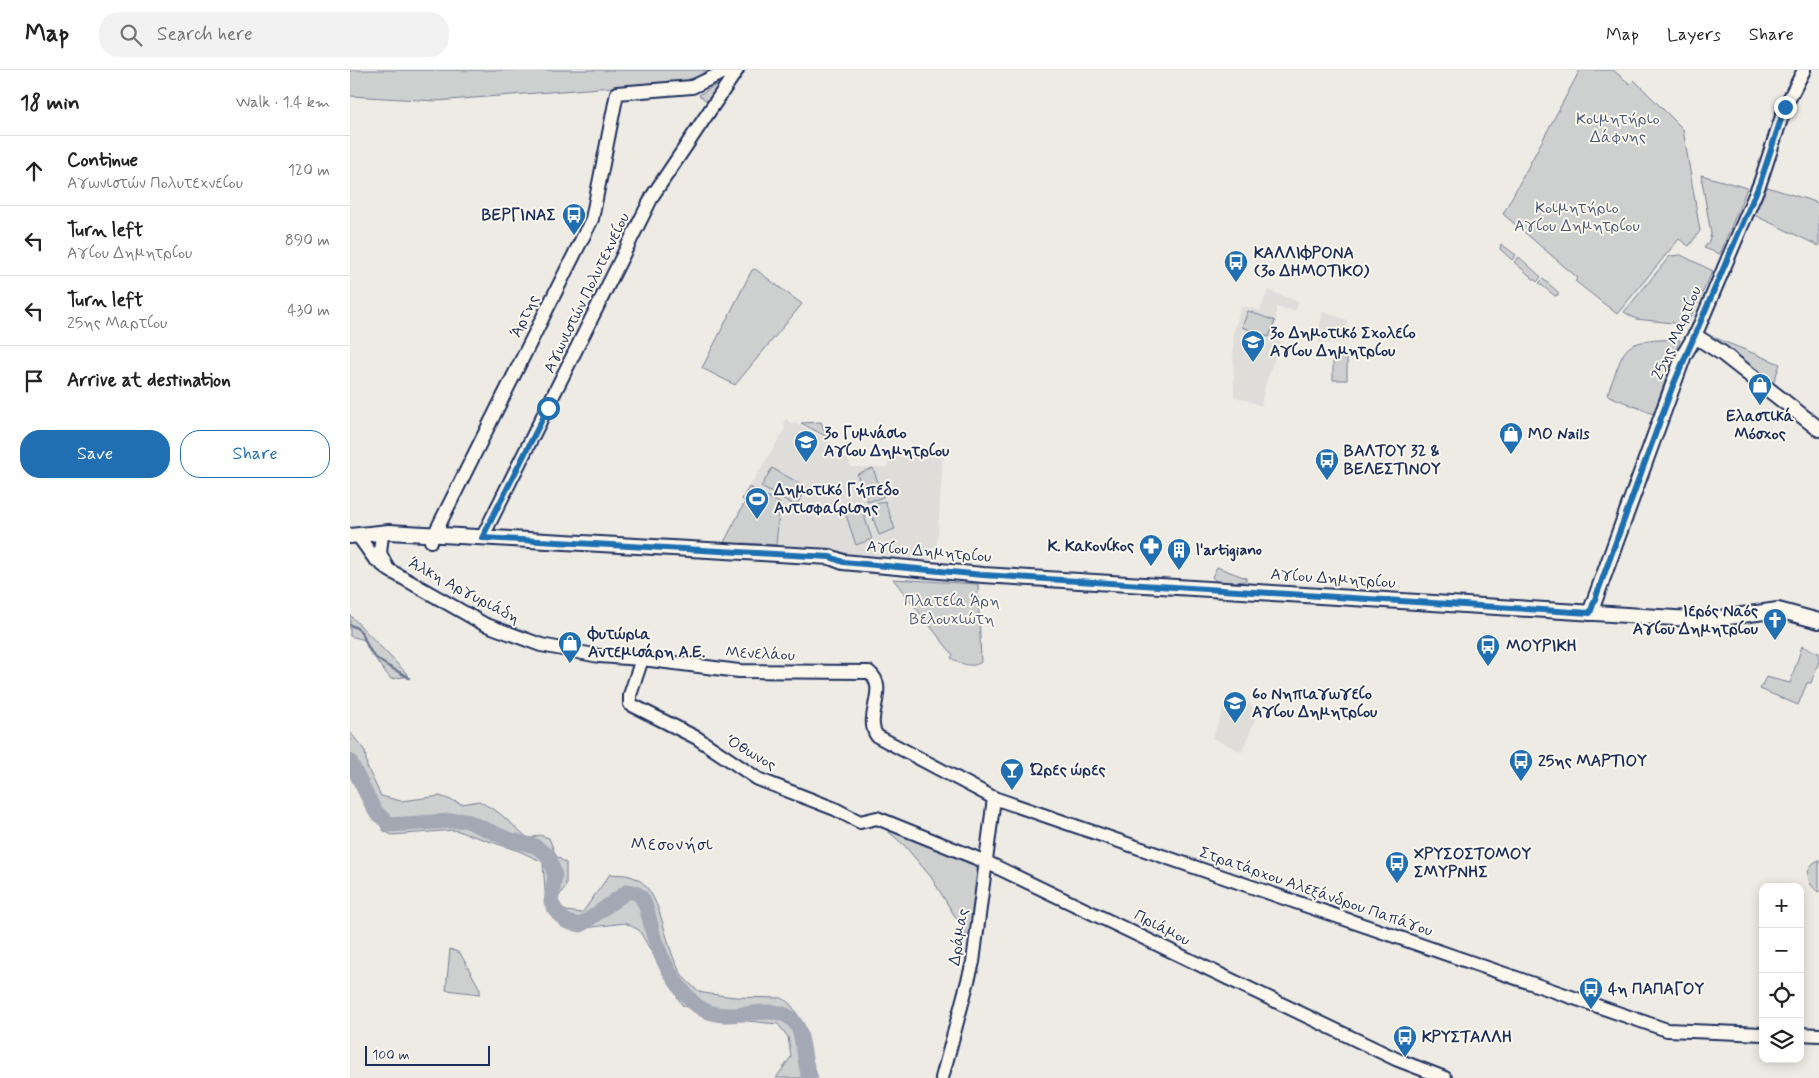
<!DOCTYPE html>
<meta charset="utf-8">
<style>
:root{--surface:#fff;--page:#f2f2f2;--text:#222;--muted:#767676;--line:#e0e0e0;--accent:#1f6fb2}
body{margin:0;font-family:Mynerve,sans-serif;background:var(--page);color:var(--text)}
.controls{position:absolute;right:15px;bottom:15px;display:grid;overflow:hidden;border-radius:10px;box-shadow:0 2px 12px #0003}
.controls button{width:45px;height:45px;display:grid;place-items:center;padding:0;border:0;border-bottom:1px solid var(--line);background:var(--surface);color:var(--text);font:25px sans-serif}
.scale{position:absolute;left:15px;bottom:12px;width:125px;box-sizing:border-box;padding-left:5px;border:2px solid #1b2f5e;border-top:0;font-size:14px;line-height:18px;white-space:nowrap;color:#1b2f5e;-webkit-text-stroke:4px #fbf7ec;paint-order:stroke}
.stop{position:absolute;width:15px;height:15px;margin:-11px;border:4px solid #1f6fb2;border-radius:50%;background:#fff}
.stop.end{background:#1f6fb2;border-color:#fff;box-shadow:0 1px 5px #0008}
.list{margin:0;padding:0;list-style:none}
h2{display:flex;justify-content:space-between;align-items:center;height:65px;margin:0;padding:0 20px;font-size:21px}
h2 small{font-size:16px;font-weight:400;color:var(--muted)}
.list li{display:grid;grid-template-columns:32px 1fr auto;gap:15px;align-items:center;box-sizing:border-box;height:70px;padding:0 20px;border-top:1px solid var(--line)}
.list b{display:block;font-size:19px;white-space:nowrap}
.list p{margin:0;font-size:16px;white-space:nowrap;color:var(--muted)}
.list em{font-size:16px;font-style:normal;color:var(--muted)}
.actions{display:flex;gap:10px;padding:15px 20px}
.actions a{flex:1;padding:11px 0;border:1px solid var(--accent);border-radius:20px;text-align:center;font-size:18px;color:var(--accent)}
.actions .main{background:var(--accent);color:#fff}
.icon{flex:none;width:28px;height:28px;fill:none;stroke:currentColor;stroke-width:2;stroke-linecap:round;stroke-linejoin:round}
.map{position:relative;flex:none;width:1469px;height:1008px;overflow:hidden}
header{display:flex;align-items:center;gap:30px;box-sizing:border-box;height:70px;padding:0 25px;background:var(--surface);border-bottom:1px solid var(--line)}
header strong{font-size:24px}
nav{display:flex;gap:28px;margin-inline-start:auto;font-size:18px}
.search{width:350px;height:45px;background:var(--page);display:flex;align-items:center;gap:12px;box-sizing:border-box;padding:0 18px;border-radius:20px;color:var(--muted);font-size:19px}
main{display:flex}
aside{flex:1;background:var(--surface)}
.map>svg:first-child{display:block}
</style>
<header>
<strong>Map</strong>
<div class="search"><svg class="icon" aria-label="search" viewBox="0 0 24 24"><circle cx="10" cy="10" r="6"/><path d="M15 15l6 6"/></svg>Search here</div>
<nav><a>Map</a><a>Layers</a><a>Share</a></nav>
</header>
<main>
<aside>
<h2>18 min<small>Walk · 1.4 km</small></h2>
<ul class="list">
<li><svg class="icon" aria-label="ahead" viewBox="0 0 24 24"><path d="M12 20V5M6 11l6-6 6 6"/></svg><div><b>Continue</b><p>Αγωνιστών Πολυτεχνείου</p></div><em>120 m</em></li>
<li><svg class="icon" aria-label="left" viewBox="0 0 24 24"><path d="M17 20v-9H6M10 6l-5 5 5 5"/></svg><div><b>Turn left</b><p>Αγίου Δημητρίου</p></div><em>890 m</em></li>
<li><svg class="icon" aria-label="left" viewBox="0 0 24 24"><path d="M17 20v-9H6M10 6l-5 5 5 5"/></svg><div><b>Turn left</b><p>25ης Μαρτίου</p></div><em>430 m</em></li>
<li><svg class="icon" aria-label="arrive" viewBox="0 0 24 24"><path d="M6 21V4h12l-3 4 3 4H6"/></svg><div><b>Arrive at destination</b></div></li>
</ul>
<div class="actions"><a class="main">Save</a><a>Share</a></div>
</aside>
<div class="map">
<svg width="1469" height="1008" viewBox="0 0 1469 1008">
<rect width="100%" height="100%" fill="#eeebe4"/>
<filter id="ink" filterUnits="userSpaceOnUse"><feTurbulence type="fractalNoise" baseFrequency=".02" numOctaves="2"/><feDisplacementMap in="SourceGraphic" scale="10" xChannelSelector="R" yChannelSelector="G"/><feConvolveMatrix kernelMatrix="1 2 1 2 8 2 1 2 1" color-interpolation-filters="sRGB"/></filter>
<g filter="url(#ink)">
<g fill="#deddda">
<polygon points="918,220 949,232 945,241 926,237 926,267 934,265 930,271 930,274 916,312 911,336 884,326 883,262 892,236 910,240"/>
<polygon points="973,242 997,250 997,272 969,273 969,258"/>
<polygon points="436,349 442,354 445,353 478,370 483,381 495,382 501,397 538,397 539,383 593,387 587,477 582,477 582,485 587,485 587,491 528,487 527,485 522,487 426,481 430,433 399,417 435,359 434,354"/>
<polygon points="880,624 909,640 892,682 862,668"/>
</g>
<g fill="#cecfcf" stroke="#747f96">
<polygon points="0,0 356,0 347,8 338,9 338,11 86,31 0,26"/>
<polygon points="1230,0 1263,0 1280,14 1284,10 1333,59 1350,161 1339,176 1329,169 1267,244 1225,211 1228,208 1153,144"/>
<polygon points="373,11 359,33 349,25"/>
<polygon points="1351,105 1397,118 1370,184 1354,178 1359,171 1361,164"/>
<polygon points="1417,117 1469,133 1469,176 1404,145"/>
<polygon points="1151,174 1166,185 1162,190 1150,179"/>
<polygon points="1331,185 1363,201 1338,252 1332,254 1286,249 1274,242 1320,186"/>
<polygon points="1169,187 1191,207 1187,212 1164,192"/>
<polygon points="405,199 452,234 385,315 352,298 402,200"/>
<polygon points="1193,209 1208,222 1208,225 1205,226 1189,213"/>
<polygon points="898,241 925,251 919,267 892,257"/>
<polygon points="1363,267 1430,294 1423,314"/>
<path d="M1327,269L1330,270L1303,344L1257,325C1278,272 1269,272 1327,269Z"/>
<polygon points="983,285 997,286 997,310 983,310"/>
<polygon points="471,352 477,367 451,353"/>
<polygon points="422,398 456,417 446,436 411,417"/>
<polygon points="523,398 533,427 518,432 507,404"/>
<polygon points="399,417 430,433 426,475 392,473 390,479 371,478 395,432 392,429"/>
<polygon points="535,431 545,459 529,465 519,437"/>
<polygon points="511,437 522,469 506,475 495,442"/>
<polygon points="867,497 896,508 896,511 868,513 862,507"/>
<path d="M543,509L628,514L631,592C622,599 609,593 601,588L603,585Z"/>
<polygon points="0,545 59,606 41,609 29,594 15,570 0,566"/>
<polygon points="1452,576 1469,583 1469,591 1461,613 1457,613 1448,635 1410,619 1416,607 1440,613"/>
<path d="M0,662L15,681L17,697L31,726L51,731L90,726L112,734L129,731L148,742L179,769L189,765L199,768L206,786L216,793V816L207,829L208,835L216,841L232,843L260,804C266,805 274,804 280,806C317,816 311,886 338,912C343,916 347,921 353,923L385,927L432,928C456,941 458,984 468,1008H426L441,987L438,967L428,954L367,948L332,935L289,860L275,853L219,860L196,835L193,792L169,781L105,760L42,765L34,761L0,706Z"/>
<polygon points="533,757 629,797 620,871 581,807 554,775"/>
<path d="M1469,790V822C1456,815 1453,796 1469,790Z"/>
<polygon points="100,879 110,883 130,919 130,924 96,920"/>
</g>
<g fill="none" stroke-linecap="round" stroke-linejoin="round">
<path stroke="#6d7892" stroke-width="2.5" d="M0,555C17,560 13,574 23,585C32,595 47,600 59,608"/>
<path stroke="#a3a8b4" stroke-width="15" d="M0,691L25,741L40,755L115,750L158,769L185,776L199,786L205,806L201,832L208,844L217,852L231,855L278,821C283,822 288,823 291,827C298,835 301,860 305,870C313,893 324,912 340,929C373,967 426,921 447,956C453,965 455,995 459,1008"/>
<g stroke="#1b2f5e" stroke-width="16">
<g id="tertiary">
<polyline points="1345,266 1410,113 1435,37 1454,0"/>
<polyline points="32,464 30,483 36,495"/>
<path d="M9,467L24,488L39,500L134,554L191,575L249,586L292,589L389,601L519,602C540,618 513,647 527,666L644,728L1317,960L1413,964"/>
<polyline points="132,468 303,125 387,0"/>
<polyline points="81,471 242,149 267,23 342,17 378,0"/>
<polyline points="292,589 280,625 280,634 347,668 408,709 485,739 510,752 527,748 636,792 1048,990 1095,1008"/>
<polyline points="1450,964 1469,965"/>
<polyline points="592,1008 623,892 644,728"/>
</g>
</g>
<g stroke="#1b2f5e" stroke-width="18">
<g id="secondary">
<polyline points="0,466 39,462 480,487 493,492 633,505 1357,550 1428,540 1469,551"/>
<polyline points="1240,543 1322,318 1334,285 1345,266 1372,283 1469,359"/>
</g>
</g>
<use href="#tertiary" stroke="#fbf7ec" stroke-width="12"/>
<use href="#secondary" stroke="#fbf7ec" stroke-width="14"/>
</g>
</g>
<g fill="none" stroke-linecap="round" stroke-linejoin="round" filter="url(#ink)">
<polyline stroke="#1f6fb2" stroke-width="6" points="198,338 132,468 480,487 493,492 633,505 1240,543 1322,318 1410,113 1435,37"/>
</g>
<defs>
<g id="bus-pin" transform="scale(1.25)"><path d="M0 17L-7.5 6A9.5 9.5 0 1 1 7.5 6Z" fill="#1f6fb2" stroke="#fbf7ec"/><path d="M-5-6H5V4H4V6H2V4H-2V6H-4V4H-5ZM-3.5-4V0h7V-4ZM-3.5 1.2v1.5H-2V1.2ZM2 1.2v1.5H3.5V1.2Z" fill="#fff"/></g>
<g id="school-pin" transform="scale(1.25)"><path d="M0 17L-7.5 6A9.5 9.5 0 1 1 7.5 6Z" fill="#1f6fb2" stroke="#fbf7ec"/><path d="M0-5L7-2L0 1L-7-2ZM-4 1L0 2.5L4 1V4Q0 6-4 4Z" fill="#fff"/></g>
<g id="shop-pin" transform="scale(1.25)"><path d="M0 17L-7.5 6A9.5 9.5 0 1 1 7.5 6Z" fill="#1f6fb2" stroke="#fbf7ec"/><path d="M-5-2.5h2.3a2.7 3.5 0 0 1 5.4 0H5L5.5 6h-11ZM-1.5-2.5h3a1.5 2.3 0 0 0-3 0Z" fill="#fff"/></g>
<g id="stadium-pin" transform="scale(1.25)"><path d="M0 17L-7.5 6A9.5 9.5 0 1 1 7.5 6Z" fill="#1f6fb2" stroke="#fbf7ec"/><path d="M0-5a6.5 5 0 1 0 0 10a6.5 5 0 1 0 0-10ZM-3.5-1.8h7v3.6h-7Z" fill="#fff"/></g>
<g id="pharmacy-pin" transform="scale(1.25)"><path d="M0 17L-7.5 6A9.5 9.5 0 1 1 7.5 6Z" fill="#1f6fb2" stroke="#fbf7ec"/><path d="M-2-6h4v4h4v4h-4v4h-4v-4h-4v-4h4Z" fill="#fff"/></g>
<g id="building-pin" transform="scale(1.25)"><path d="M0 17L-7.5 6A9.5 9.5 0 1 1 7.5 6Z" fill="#1f6fb2" stroke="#fbf7ec"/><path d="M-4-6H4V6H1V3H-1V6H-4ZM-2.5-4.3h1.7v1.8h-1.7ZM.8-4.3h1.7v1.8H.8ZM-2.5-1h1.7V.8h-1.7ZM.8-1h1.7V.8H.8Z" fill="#fff"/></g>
<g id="church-pin" transform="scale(1.25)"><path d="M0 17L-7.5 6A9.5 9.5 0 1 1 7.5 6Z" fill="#1f6fb2" stroke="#fbf7ec"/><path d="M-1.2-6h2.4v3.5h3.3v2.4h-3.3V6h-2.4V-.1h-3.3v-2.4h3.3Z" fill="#fff"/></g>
<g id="bar-pin" transform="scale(1.25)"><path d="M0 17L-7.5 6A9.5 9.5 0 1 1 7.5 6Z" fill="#1f6fb2" stroke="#fbf7ec"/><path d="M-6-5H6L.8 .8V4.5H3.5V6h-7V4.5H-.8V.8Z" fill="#fff"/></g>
</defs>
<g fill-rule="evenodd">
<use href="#bus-pin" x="224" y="145"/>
<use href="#bus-pin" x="886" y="192"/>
<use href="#school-pin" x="903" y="272"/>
<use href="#shop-pin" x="1410" y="315"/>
<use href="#shop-pin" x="1161" y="364"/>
<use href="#school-pin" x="456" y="372"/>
<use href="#bus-pin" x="977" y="390"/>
<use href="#stadium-pin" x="407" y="429"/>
<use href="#pharmacy-pin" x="801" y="476"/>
<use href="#building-pin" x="829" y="480"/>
<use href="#church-pin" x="1425" y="550"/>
<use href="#shop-pin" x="220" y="573"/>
<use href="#bus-pin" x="1138" y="576"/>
<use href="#school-pin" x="885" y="633"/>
<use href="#bus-pin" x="1171" y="691"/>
<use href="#bar-pin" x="662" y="700"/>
<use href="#bus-pin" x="1047" y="793"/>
<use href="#bus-pin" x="1241" y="919"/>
<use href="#bus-pin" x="1055" y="967"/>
</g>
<g text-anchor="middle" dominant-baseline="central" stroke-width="4" stroke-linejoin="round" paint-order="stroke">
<g font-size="16" fill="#48577a" stroke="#fbf7ec">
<text x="1268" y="49">Κοιμητήριο<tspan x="1268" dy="18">Δάφνης</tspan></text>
<text x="1227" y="138">Κοιμητήριο<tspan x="1227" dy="18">Αγίου Δημητρίου</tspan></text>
<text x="602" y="531">Πλατεία Άρη<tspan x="602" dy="18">Βελουχιώτη</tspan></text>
</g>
<g font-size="16" font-weight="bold" fill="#1b2f5e" stroke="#fbf7ec" text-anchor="start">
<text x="206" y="145" text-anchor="end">ΒΕΡΓΙΝΑΣ</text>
<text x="904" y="183">ΚΑΛΛΙΦΡΟΝΑ<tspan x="904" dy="18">(3ο ΔΗΜΟΤΙΚΟ)</tspan></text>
<text x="920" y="263">3ο Δημοτικό Σχολείο<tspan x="920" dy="18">Αγίου Δημητρίου</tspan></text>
<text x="1410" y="346" text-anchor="middle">Ελαστικά<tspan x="1410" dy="18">Μόσχος</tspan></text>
<text x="474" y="363">3ο Γυμνάσιο<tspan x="474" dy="18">Αγίου Δημητρίου</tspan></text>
<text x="1178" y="364">MO Nails</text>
<text x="994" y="381">ΒΑΛΤΟΥ 32 &amp;<tspan x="994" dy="18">ΒΕΛΕΣΤΙΝΟΥ</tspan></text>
<text x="424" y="420">Δημοτικό Γήπεδο<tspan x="424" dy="18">Αντισφαίρισης</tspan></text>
<text x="784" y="476" text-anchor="end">Κ. Κακονίκος</text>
<text x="846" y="480">l'artigiano</text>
<text x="1408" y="541" text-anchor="end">Ιερός Ναός<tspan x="1408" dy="18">Αγίου Δημητρίου</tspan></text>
<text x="238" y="564">Φυτώρια<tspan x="238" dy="18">Αντεμισάρη Α.Ε.</tspan></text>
<text x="1156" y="576">ΜΟΥΡΙΚΗ</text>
<text x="902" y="624">6o Νηπιαγωγείο<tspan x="902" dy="18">Αγίου Δημητρίου</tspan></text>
<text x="1188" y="691">25ης ΜΑΡΤΙΟΥ</text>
<text x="680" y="700">Ώρες ώρες</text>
<text x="1064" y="784">ΧΡΥΣΟΣΤΟΜΟΥ<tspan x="1064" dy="18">ΣΜΥΡΝΗΣ</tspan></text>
<text x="1258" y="919">4η ΠΑΠΑΓΟΥ</text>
<text x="1072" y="967">ΚΡΥΣΤΑΛΛΗ</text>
</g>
<g font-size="16" fill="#1b2f5e" stroke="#fbf7ec">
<text transform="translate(237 223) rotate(-64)">Αγωνιστών Πολυτεχνείου</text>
<text transform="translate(175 246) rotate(-64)">Άρτης</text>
<text transform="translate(1327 263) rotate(-66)">25ης Μαρτίου</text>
<text transform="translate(579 482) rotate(5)">Αγίου Δημητρίου</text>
<text transform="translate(983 509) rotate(4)">Αγίου Δημητρίου</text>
<text transform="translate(114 521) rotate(28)">Άλκη Αργυριάδη</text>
<text transform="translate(410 584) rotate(3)">Μενελάου</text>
<text transform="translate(401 683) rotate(30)">Όθωνος</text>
<text transform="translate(966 822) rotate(19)">Στρατάρχου Αλεξάνδρου Παπάγου</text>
<text transform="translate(812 858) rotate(27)">Πριάμου</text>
<text transform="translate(609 867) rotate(-81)">Δράμας</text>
</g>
<g font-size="18" letter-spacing="1" fill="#1b2f5e" stroke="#fbf7ec">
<text x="322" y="775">Μεσονήσι</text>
</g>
</g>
</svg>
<div class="controls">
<button>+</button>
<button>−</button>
<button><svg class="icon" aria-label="locate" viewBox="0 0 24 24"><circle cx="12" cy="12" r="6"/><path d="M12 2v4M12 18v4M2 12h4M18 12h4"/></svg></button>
<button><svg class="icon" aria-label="layers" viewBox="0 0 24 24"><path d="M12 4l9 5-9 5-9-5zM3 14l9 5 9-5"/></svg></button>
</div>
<div class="scale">100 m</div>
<div class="stop" style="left:198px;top:338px"></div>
<div class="stop end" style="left:1435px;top:37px"></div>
</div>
</main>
